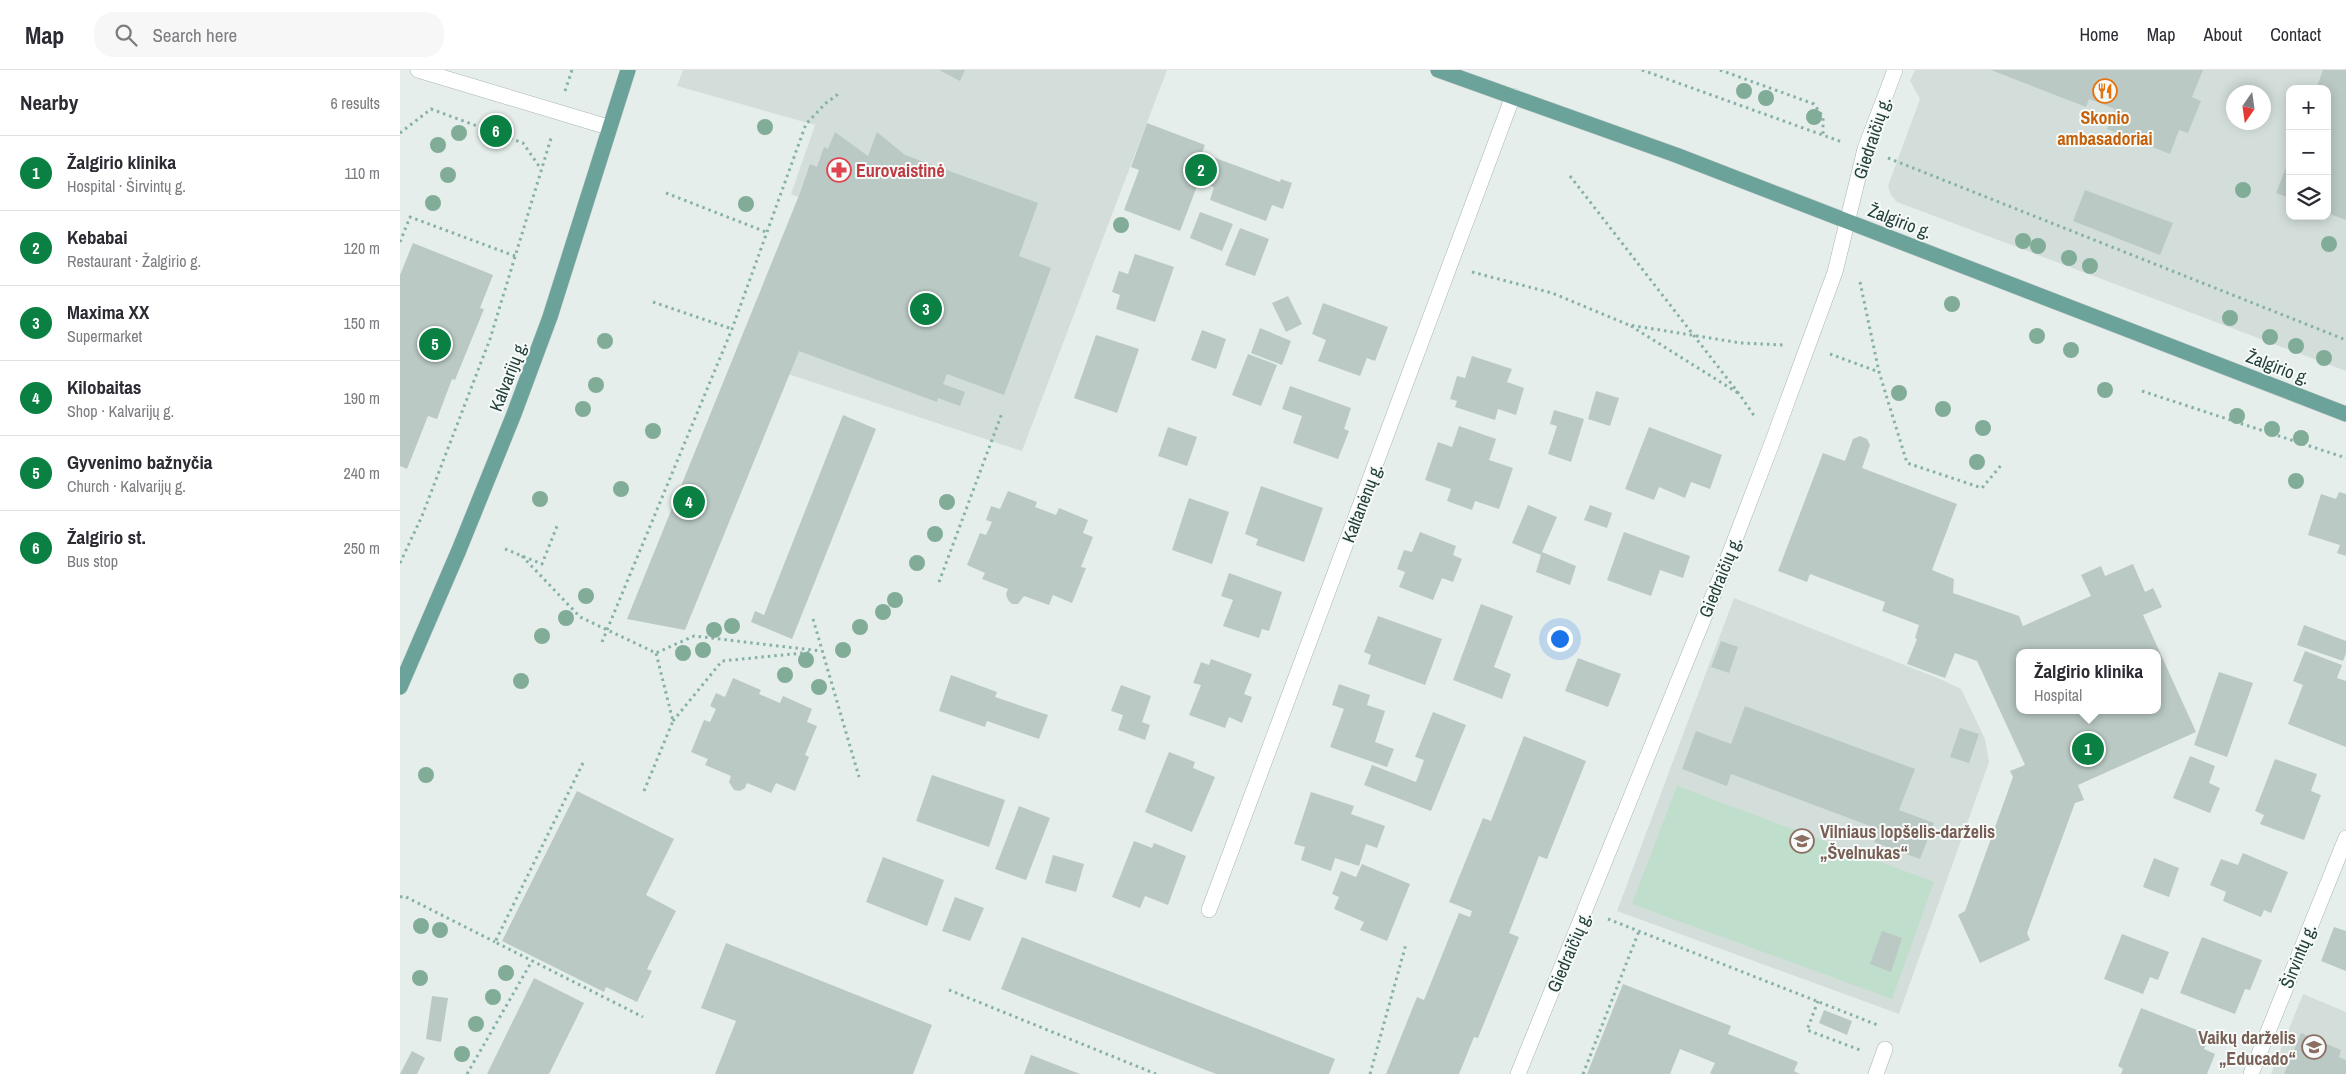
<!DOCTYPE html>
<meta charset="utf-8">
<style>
:root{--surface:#fff;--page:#f7f7f7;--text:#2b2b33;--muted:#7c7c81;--line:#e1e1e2;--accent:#0b8043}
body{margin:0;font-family:"Archivo Narrow",sans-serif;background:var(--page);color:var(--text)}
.controls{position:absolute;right:15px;top:15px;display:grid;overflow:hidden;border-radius:10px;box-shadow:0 2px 12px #0003}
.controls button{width:45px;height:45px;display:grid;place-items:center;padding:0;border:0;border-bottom:1px solid var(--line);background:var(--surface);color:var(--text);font:25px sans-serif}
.compass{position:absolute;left:1826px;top:15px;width:45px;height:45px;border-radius:50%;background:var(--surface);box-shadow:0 2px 12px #0003;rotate:193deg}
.you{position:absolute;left:1159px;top:568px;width:18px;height:18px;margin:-12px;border:4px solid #fff;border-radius:50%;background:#1a73e8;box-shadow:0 0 0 8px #1a73e833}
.badge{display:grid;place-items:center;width:32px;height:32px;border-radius:50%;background:var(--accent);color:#fff;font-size:16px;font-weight:700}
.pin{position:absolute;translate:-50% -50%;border:2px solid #fff;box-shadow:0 1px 5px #0006}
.popup{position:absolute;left:1616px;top:579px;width:145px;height:65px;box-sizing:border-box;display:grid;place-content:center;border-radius:10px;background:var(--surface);filter:drop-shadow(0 1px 4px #0005);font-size:16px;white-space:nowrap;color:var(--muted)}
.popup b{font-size:19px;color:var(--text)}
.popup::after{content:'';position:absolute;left:50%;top:100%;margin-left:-10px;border:10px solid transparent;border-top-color:var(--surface)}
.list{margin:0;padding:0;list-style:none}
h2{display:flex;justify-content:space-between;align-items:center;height:65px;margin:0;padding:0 20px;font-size:21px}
h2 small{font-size:16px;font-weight:400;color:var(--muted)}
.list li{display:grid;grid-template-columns:32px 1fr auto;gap:15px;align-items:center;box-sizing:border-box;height:75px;padding:0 20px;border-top:1px solid var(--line)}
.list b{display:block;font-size:19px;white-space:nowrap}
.list p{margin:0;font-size:16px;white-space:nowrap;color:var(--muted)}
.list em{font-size:16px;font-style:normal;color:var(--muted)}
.icon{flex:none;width:28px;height:28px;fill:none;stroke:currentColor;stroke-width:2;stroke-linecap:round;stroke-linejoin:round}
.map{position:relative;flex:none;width:1946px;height:1004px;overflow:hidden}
header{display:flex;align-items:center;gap:30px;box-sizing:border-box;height:70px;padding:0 25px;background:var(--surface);border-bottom:1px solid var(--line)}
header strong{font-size:24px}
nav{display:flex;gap:28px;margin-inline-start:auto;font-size:18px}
.search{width:350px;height:45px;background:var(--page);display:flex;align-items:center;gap:12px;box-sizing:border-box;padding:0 18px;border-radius:20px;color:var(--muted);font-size:19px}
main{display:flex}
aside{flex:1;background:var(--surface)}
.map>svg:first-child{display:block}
</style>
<header>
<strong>Map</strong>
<div class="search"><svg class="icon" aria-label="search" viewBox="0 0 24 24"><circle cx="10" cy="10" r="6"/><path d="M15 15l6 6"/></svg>Search here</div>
<nav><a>Home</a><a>Map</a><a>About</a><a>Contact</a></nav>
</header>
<main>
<aside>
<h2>Nearby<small>6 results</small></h2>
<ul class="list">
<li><span class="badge">1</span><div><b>Žalgirio klinika</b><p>Hospital · Širvintų g.</p></div><em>110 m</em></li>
<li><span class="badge">2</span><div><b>Kebabai</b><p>Restaurant · Žalgirio g.</p></div><em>120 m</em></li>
<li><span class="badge">3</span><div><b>Maxima XX</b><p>Supermarket</p></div><em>150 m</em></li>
<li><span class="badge">4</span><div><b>Kilobaitas</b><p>Shop · Kalvarijų g.</p></div><em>190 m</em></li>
<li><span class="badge">5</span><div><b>Gyvenimo bažnyčia</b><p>Church · Kalvarijų g.</p></div><em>240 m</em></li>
<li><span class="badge">6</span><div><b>Žalgirio st.</b><p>Bus stop</p></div><em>250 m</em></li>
</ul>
</aside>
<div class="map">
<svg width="1946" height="1004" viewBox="0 0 1946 1004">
<rect width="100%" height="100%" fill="#e5eeeb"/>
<g fill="#d3deda" fill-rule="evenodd">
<polygon points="283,0 767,0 622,381 385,303 451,148 391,124 415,55 277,16"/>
<path d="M1515,0H1946V301L1497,132L1491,125L1488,116L1520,29L1510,11ZM1890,19H1927V146H1890ZM1834,22H1864V52H1834Z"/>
<polygon points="1334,528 1540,609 1561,619 1585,669 1589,692 1499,944 1217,841"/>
<polygon points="1903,924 1946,942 1946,1004 1871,1004"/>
</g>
<polygon fill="#bfdecb" points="1277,716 1534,812 1492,929 1232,834"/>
<g fill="#bac9c4" fill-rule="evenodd">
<polygon points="539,0 565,0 560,11"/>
<polygon points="1591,0 1803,0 1792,27 1801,31 1788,63 1779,60 1770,84 1707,59 1715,39 1689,29 1686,37"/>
<polygon points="1923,0 1946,0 1946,150 1927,143 1927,19 1916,19"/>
<polygon points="747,53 805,75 802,83 880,112 881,109 892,113 883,139 872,135 866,151 810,130 814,117 799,111 780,161 724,140 739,100 731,97"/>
<polygon points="435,62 468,86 477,62 505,85 638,133 619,186 651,198 604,325 547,304 543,314 565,322 560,336 538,328 537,332 399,281 285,560 227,549 400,123 410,94 417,97 424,77 428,79"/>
<polygon points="1890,87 1890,128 1876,123"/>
<polygon points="1685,120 1773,153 1760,185 1673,151"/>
<polygon points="800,142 833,154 822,181 790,168"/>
<polygon points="840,158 869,169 855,206 825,195"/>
<polygon points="13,173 93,205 80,238 84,239 55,310 52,309 37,349 28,346 7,399 0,396 0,205"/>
<polygon points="735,184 774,197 755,252 716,239 720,225 712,222 719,201 728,204"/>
<polygon points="888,226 902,254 886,262 872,233"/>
<polygon points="923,233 988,257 975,291 967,288 960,306 918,291 926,270 912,264"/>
<polygon points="860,258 891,271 882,295 851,283"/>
<polygon points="802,260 826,269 816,299 791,290"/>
<polygon points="696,265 739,279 717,343 674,328"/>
<polygon points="848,284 877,295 861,336 832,325"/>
<polygon points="1072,286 1112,299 1107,312 1124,318 1116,345 1098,339 1095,350 1055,337 1057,331 1050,329 1057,306 1065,308"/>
<polygon points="890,316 951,338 944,359 949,361 938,389 893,373 902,346 882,339"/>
<polygon points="1196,321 1219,328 1210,356 1188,349"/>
<polygon points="1154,340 1184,349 1171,392 1148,384 1157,356 1150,354"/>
<polygon points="443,345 476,359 392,569 351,552 355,541 364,545"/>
<polygon points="1059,356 1096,369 1089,390 1113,398 1099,439 1075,431 1072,440 1047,431 1051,419 1025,410 1038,372 1052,377"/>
<polygon points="768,357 797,367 787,396 758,386"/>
<polygon points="1249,357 1322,385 1310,419 1291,412 1285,428 1259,417 1254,430 1225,419"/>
<path d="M1460,366L1467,369L1470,375L1462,398L1557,434L1532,500L1554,509L1553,523L1619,546L1623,556L1691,526L1681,505L1701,496L1705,506L1733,494L1745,522L1753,518L1762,537L1743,545L1796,662L1678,715L1684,730L1675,733L1627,863L1630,870L1580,893L1558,845L1565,841L1613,707L1610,701L1625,695L1577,591L1555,583L1545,608L1507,594L1517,569L1515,568L1519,555L1482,541L1485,532L1410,504L1407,512L1378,501L1423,383L1445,391L1453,369ZM1619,583H1757V640H1619Z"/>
<polygon points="861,416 923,438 904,492 856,475 858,469 845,464"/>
<polygon points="608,421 637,432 635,437 656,445 659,438 688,450 683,463 693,467 681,497 686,498 672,533 653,525 649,535 624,526 618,534 612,534 608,530 606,524 608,519 582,509 585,503 567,495 580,463 586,465 592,452 586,450 591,436 600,439"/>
<polygon points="1939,422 1946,424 1946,486 1937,483 1940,475 1908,465 1921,424 1936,429"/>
<polygon points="789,428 829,442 812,494 772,480"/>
<polygon points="1128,435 1157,447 1142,482 1176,496 1170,515 1136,502 1141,485 1112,473"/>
<polygon points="1190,435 1212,443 1207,458 1184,450"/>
<polygon points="1020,462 1056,476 1053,485 1062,489 1053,512 1042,508 1033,530 999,517 1005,502 997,499 1004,480 1012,482"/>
<polygon points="1224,462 1290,486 1283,508 1260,500 1251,526 1207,510"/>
<polygon points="829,503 882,522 869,561 862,559 859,568 823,556 833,530 821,526"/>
<polygon points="1081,534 1113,546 1094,597 1111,604 1102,629 1053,610"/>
<polygon points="978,546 1042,569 1025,615 968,594 971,585 964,582"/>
<polygon points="1904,555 1946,571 1946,583 1943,591 1897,575"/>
<polygon points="1321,571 1338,577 1329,603 1311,597"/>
<polygon points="1905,581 1942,595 1937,608 1946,611 1946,677 1888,654 1903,615 1893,611"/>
<polygon points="1178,588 1221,604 1208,637 1165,621"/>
<polygon points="811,589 852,604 844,624 852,627 842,653 829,647 825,658 789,645 801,615 793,613 801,592 809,595"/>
<polygon points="1819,602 1853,613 1827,687 1794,675"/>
<polygon points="551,605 597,622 595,627 648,645 639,669 587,651 585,657 539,641"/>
<polygon points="333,608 361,620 359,624 380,633 383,626 412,639 407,652 417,656 405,685 409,687 395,721 376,713 371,723 347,713 345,718 340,721 334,720 329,712 331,706 305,695 308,689 291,682 304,650 310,652 316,639 310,636 316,623 325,627"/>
<polygon points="939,614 970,625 967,635 985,641 975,672 994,679 987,697 930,677 944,639 932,635"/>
<polygon points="721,615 751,626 742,652 750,655 745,670 718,660 723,645 711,641"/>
<polygon points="1345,636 1515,699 1499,740 1534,753 1520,789 1474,772 1478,759 1331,704 1327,716 1282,699 1296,661 1331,674"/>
<polygon points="1033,642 1066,655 1031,741 964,715 972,695 1016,712 1024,690 1015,687"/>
<polygon points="1560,658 1579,664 1569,693 1550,687"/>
<polygon points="1124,666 1186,691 1147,789 1139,786 1109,863 1119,867 1078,968 1074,967 1059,1004 986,1004 1017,927 1024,930 1059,843 1070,847 1072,841 1049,832 1083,748 1091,751"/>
<polygon points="769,682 795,692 793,698 815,707 792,762 745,742"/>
<polygon points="1790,686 1815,696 1809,713 1820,718 1810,743 1773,728"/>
<polygon points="1875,689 1917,704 1911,721 1921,725 1904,770 1860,754 1864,745 1855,741"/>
<polygon points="532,705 605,730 589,777 516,751"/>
<polygon points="177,721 274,769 246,825 276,841 247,899 252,901 237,932 206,917 204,922 102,871"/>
<polygon points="911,722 954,736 951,744 985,756 977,778 966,774 959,796 935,788 931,801 901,790 905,777 894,774"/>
<polygon points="619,736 650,748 626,810 595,799"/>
<polygon points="734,771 752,778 754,773 786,786 768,835 745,826 740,838 712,827"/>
<polygon points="1843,783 1888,802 1871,843 1864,840 1861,847 1823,831 1826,822 1810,815 1821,789 1838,795"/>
<polygon points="653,785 684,794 676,822 645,813"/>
<polygon points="483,787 544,810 527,856 466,832"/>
<polygon points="1754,788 1779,798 1769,827 1743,817"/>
<polygon points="962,794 1010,814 987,871 960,860 964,852 934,839 939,827 932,824 941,801 956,807"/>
<polygon points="555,827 584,838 570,871 542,861"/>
<polygon points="1934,857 1946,861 1946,901 1921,891"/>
<polygon points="1482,861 1502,868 1491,902 1470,894"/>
<polygon points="1722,864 1769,882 1758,910 1750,907 1743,924 1704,909"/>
<polygon points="622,867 935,989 929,1004 816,1004 601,919"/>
<polygon points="1802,867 1862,890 1850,920 1845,919 1835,944 1780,923"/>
<polygon points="326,873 532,955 513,1004 315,1004 336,951 301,938"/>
<polygon points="134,908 184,933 149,1004 87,1004"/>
<polygon points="1223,914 1331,956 1328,964 1398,992 1394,1001 1400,1004 1312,1004 1310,1003 1315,993 1280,979 1270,1004 1187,1004"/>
<polygon points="32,926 48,928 41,972 26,969"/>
<polygon points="1741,938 1810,965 1804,979 1815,984 1807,1004 1721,1004 1723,999 1718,996"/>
<polygon points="1424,940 1452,951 1447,965 1419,953"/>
<polygon points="1901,963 1941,980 1939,987 1946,990 1946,1004 1884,1004"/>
<polygon points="12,981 25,988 17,1004 0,1004"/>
<polygon points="631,985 680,1004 624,1004"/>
</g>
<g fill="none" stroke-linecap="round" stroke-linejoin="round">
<g stroke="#a7b6b3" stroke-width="16">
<g id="minor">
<polyline points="18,0 208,57"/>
<polyline points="809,840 1113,26"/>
<polyline points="1118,1004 1321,506 1372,373 1435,202 1465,79 1495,0"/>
<polyline points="1476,1004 1485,979"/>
<polyline points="1851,1004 1946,768"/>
</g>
</g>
<g stroke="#c2cac8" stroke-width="16">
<g id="major">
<polyline points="1038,0 1276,85 1946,344"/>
<polyline points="0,617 59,480 114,344 150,247 228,0"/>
</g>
</g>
<g stroke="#86b1a8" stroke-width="3" stroke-dasharray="2.5 4" stroke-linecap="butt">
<polyline points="1242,0 1442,72"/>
<polyline points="1320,0 1414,34 1423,47 1423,66"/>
<polyline points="165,21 172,0"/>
<polyline points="0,63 31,39 123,73 141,99"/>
<polyline points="1488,88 1946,270"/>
<polyline points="1170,106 1340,325 1355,347"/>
<polyline points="266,123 366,162"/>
<polyline points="0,172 10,147 115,186"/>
<polyline points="1072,202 1152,223 1229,255 1341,273 1383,275"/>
<polyline points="1460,212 1479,302 1507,393 1582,418 1603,393"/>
<polyline points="253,232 332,259"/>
<polyline points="1231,256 1338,323"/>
<polyline points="1430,284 1479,302"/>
<polyline points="1742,321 1946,388"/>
<polyline points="105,479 142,494 157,456"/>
<polyline points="122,486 180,547 256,583 294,566 421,581"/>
<polyline points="0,493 22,446 90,269 152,65"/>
<polyline points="539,512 602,343"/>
<polyline points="413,549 459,707"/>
<polyline points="202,572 332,259 406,54 426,33 441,22"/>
<polyline points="273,651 322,591 413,582"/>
<polyline points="183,693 95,872 243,947"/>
<polyline points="244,721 273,651 256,583"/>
<polyline points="0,827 4,826 95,872"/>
<polyline points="1208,849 1480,956"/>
<polyline points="549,920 756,1004"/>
<polyline points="1418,931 1407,960 1460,980"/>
<polyline points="67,1004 132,891"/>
<polyline points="970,1004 1006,874"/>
<polyline points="1183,1004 1239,861"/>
</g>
<use href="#minor" stroke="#fff" stroke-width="15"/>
<use href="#major" stroke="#6ba29a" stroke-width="15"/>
</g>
<g fill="#81ac97">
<circle cx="1344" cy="21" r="8"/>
<circle cx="1366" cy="28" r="8"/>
<circle cx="1414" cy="47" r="8"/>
<circle cx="365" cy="57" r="8"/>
<circle cx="59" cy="63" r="8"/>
<circle cx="38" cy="75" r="8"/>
<circle cx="48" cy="105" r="8"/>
<circle cx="1843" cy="120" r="8"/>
<circle cx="33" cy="133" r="8"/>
<circle cx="346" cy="134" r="8"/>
<circle cx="721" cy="155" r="8"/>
<circle cx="1623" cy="171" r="8"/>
<circle cx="1929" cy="174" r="8"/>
<circle cx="1638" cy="176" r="8"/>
<circle cx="1669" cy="188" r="8"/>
<circle cx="1690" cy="196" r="8"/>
<circle cx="1552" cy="234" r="8"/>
<circle cx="1830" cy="248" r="8"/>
<circle cx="1637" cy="266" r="8"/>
<circle cx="1870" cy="267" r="8"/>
<circle cx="205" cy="271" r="8"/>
<circle cx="1896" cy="276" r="8"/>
<circle cx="1671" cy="280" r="8"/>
<circle cx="1924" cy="288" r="8"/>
<circle cx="196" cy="315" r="8"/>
<circle cx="1705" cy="320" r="8"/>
<circle cx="1499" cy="323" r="8"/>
<circle cx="183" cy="339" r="8"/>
<circle cx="1543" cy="339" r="8"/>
<circle cx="1837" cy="346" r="8"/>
<circle cx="1583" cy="358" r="8"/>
<circle cx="1872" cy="359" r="8"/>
<circle cx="253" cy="361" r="8"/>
<circle cx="1901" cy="368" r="8"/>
<circle cx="1577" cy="392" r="8"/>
<circle cx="1896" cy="411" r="8"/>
<circle cx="221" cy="419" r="8"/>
<circle cx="140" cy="429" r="8"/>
<circle cx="547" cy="432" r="8"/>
<circle cx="535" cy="464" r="8"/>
<circle cx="517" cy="493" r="8"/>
<circle cx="186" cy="526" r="8"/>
<circle cx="495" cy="530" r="8"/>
<circle cx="483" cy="542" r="8"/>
<circle cx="166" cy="548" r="8"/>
<circle cx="332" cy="556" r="8"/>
<circle cx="460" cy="557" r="8"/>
<circle cx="314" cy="560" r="8"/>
<circle cx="142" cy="566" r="8"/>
<circle cx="303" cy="580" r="8"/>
<circle cx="443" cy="580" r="8"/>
<circle cx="283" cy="583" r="8"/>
<circle cx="406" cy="590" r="8"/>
<circle cx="385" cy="605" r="8"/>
<circle cx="121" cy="611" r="8"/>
<circle cx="419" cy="617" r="8"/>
<circle cx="26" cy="705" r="8"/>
<circle cx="21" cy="856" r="8"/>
<circle cx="40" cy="860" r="8"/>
<circle cx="106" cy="903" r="8"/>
<circle cx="20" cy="908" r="8"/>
<circle cx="93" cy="927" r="8"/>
<circle cx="76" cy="954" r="8"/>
<circle cx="62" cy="984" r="8"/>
</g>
<defs>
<g id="restaurant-ring" transform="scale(1.25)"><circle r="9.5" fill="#f6faf8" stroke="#e8710a" stroke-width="1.5"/><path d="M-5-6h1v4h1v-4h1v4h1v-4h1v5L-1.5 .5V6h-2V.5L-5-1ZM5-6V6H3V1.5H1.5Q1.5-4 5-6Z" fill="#e8710a"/></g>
<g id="pharmacy-ring" transform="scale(1.25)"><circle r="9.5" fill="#f6faf8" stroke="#e0444e" stroke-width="1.5"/><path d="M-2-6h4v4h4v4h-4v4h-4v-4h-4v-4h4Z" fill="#e0444e"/></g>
<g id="school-ring" transform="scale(1.25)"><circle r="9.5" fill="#f6faf8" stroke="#8d6e63" stroke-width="1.5"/><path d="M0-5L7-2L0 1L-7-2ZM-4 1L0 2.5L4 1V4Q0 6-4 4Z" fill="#8d6e63"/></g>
</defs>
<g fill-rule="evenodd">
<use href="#restaurant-ring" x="1705" y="21"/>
<use href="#pharmacy-ring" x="439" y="100"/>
<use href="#school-ring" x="1402" y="771"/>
<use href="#school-ring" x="1914" y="977"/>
</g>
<g text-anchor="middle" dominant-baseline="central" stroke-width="4" stroke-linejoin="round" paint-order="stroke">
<g font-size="18" font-weight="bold" fill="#c56008" stroke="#f6faf8">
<text x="1705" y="47">Skonio<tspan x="1705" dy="21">ambasadoriai</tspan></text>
</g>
<g font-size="18" fill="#24403b" stroke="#f6faf8">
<text transform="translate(1472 68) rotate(-72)">Giedraičių g.</text>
<text transform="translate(1500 151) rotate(21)">Žalgirio g.</text>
<text transform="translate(1878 297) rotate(21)">Žalgirio g.</text>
<text transform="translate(108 306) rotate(-69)">Kalvarijų g.</text>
<text transform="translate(962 433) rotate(-69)">Kaltanėnų g.</text>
<text transform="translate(1320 507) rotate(-68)">Giedraičių g.</text>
<text transform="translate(1169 882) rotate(-67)">Giedraičių g.</text>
<text transform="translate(1898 886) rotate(-68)">Širvintų g.</text>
</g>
<g font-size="18" font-weight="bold" fill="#be3a42" stroke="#f6faf8" text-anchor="start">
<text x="456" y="100">Eurovaistinė</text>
</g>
<g font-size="18" font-weight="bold" fill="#785e54" stroke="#f6faf8" text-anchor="start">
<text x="1420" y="761">Vilniaus lopšelis-darželis<tspan x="1420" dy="21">„Švelnukas“</tspan></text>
<text x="1896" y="967" text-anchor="end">Vaikų darželis<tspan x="1896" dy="21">„Educado“</tspan></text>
</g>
</g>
</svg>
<div class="controls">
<button>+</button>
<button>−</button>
<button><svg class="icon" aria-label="layers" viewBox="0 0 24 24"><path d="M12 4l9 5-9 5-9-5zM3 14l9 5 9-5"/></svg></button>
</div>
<svg class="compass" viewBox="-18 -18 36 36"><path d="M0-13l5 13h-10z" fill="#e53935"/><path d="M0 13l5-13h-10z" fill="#7c7c81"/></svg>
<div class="you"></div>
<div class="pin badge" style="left:1688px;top:679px">1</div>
<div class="popup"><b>Žalgirio klinika</b>Hospital</div>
<div class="pin badge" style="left:801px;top:100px">2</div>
<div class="pin badge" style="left:526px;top:239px">3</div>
<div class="pin badge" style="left:289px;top:432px">4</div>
<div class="pin badge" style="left:35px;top:274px">5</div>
<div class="pin badge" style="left:96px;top:61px">6</div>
</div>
</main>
